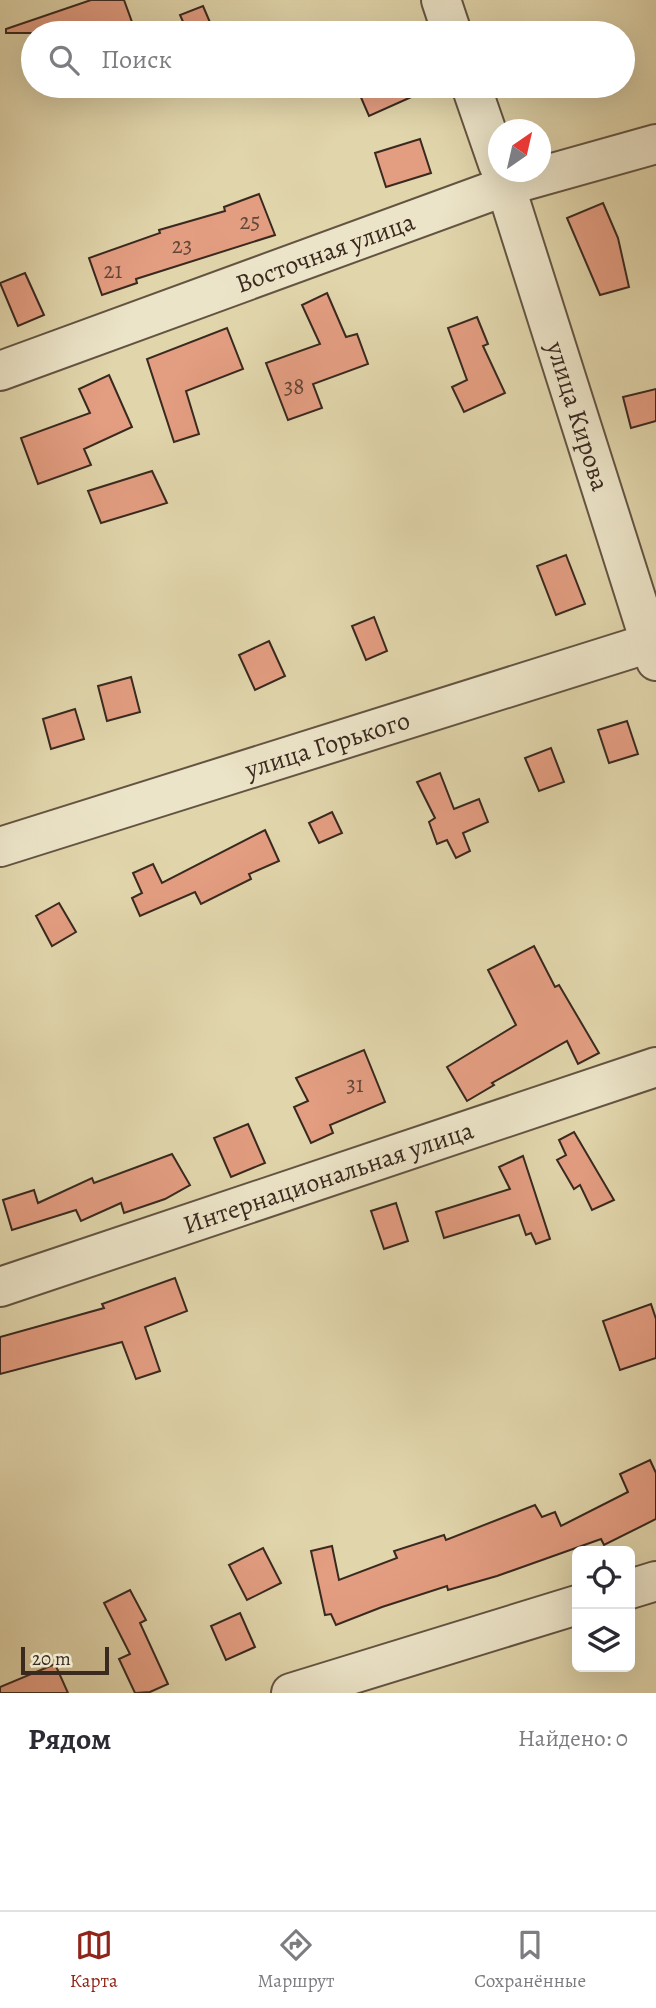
<!DOCTYPE html>
<html lang="ru">
<meta charset="utf-8">
<style>
:root{--surface:#fff;--page:#f2f2f3;--text:#2b2b33;--muted:#7c7c81;--line:#e1e1e2;--accent:#8f2418}
body{margin:0;font-family:Alegreya,serif;background:var(--page);color:var(--text)}
.controls{position:absolute;right:21px;bottom:21px;display:grid;overflow:hidden;border-radius:10px;box-shadow:0 7px 28px #0002}
.controls button{width:63px;height:63px;display:grid;place-items:center;padding:0;border:0;border-bottom:2px solid var(--line);background:var(--surface);color:var(--text);font:35px sans-serif}
.compass{position:absolute;left:488px;top:119px;width:63px;height:63px;border-radius:50%;background:var(--surface);box-shadow:0 7px 28px #0002;rotate:34deg}
.scale{position:absolute;left:21px;bottom:18px;width:88px;box-sizing:border-box;padding-left:7px;border:4px solid #39291f;border-top:0;font-size:19px;line-height:24px;white-space:nowrap;color:#39291f;-webkit-text-stroke:5px #ece4c8;paint-order:stroke}
.list{margin:0;padding:0;list-style:none}
h2{display:flex;justify-content:space-between;align-items:center;height:91px;margin:0;padding:0 28px;font-size:30px}
h2 small{font-size:23px;font-weight:400;color:var(--muted)}
.icon{flex:none;width:38px;height:38px;fill:none;stroke:currentColor;stroke-width:2;stroke-linecap:round;stroke-linejoin:round}
.map{position:relative;flex:none;width:656px;height:1693px;overflow:hidden}
.search{position:absolute;background:var(--surface);box-shadow:0 7px 28px #0002;left:21px;right:21px;top:21px;height:77px;display:flex;align-items:center;gap:18px;box-sizing:border-box;padding:0 24px;border-radius:38px;color:var(--muted);font-size:26px}
.sheet{height:217px;background:var(--surface)}
nav{display:flex;justify-content:space-around;align-items:center;box-sizing:border-box;height:98px;border-top:2px solid var(--line);background:var(--surface);font-size:19px;color:var(--muted)}
nav a{display:grid;justify-items:center;gap:4px}
nav .on{color:var(--accent)}
.map>svg:first-child{display:block}
</style>
<div class="map">
<svg width="656" height="1693" viewBox="0 0 656 1693">
<rect width="100%" height="100%" fill="#e1d5ab"/>
<filter id="stains"><feTurbulence type="fractalNoise" baseFrequency=".00286" numOctaves="4"/><feColorMatrix values="0 0 0 0 .2 0 0 0 0 .09 0 0 0 0 .02 0 0 0 .5 -.17"/></filter>
<radialGradient id="worn" r=".72"><stop offset=".6" stop-color="#630" stop-opacity="0"/><stop offset="1" stop-color="#630" stop-opacity=".3"/></radialGradient>
<g fill="#e39d81" stroke="#39291f" stroke-width="2">
<polygon points="91,0 124,0 136,33 6,33 6,29"/>
<polygon points="203,6 212,27 188,33 180,15"/>
<polygon points="356,86 436,86 369,116"/>
<polygon points="420,139 431,173 386,187 375,153"/>
<polygon points="259,194 275,235 136,279 137,283 102,295 89,258 160,233 159,230 225,211 224,207"/>
<polygon points="603,203 618,238 629,287 600,295 567,218"/>
<polygon points="25,273 44,315 18,326 0,283"/>
<polygon points="327,293 346,337 357,334 368,364 313,384 322,408 288,420 266,363 320,344 302,305"/>
<polygon points="477,317 488,344 483,346 505,393 464,412 452,387 467,380 448,328"/>
<polygon points="227,328 243,369 186,391 199,434 174,442 147,359"/>
<polygon points="109,375 132,427 84,449 91,465 38,484 21,438 90,413 79,389"/>
<polygon points="656,389 656,421 631,428 623,397"/>
<polygon points="152,471 167,503 101,523 88,491"/>
<polygon points="566,555 585,604 556,615 537,566"/>
<polygon points="374,617 387,651 366,660 352,626"/>
<polygon points="269,641 285,676 255,690 239,655"/>
<polygon points="131,677 140,712 107,721 98,686"/>
<polygon points="75,709 84,739 51,749 43,719"/>
<polygon points="627,721 638,754 609,763 598,730"/>
<polygon points="551,748 564,782 539,791 525,758"/>
<polygon points="440,773 454,809 479,799 488,822 463,833 470,851 456,858 447,840 437,844 429,822 435,818 417,782"/>
<polygon points="332,812 342,833 319,843 309,823"/>
<polygon points="265,830 279,861 249,874 251,879 201,904 195,892 140,916 132,898 142,893 133,873 153,864 162,883"/>
<polygon points="59,903 76,932 52,946 36,916"/>
<polygon points="534,946 555,987 559,985 599,1053 578,1064 567,1041 492,1083 494,1085 467,1101 447,1067 516,1025 488,970"/>
<polygon points="364,1050 385,1102 330,1125 333,1133 311,1143 294,1107 308,1101 296,1078"/>
<polygon points="248,1124 265,1163 231,1177 214,1138"/>
<polygon points="574,1132 614,1200 592,1210 580,1185 574,1189 557,1160 566,1155 559,1140"/>
<polygon points="172,1154 190,1185 165,1199 124,1213 121,1203 81,1221 76,1210 12,1230 3,1200 34,1190 38,1203 92,1178 94,1183"/>
<polygon points="523,1156 550,1239 536,1244 531,1233 526,1235 519,1215 444,1238 436,1212 510,1189 499,1167"/>
<polygon points="396,1203 408,1241 384,1249 371,1211"/>
<polygon points="175,1278 187,1311 145,1327 160,1371 136,1379 122,1342 0,1374 0,1337 104,1308 102,1304"/>
<polygon points="651,1304 656,1319 656,1358 620,1370 603,1321"/>
<polygon points="650,1460 656,1473 656,1519 604,1545 601,1539 497,1576 448,1590 447,1586 382,1607 336,1625 331,1614 325,1615 311,1551 332,1546 339,1580 397,1558 394,1551 444,1535 446,1540 535,1505 542,1517 555,1512 561,1526 628,1492 620,1474"/>
<polygon points="263,1548 281,1583 247,1600 229,1565"/>
<polygon points="130,1590 146,1620 140,1623 168,1684 150,1692 135,1693 119,1659 130,1654 104,1603"/>
<polygon points="240,1613 255,1647 226,1660 211,1626"/>
<polygon points="55,1664 68,1693 0,1693 0,1687"/>
</g>
<g fill="none" stroke-linecap="round" stroke-linejoin="round">
<g stroke="#635442" stroke-width="42">
<g id="minor">
<polyline points="441,0 452,33"/>
<polyline points="471,86 498,164"/>
<path id="s1" d="M501,172L656,661"/>
<path id="s2" d="M0,371L506,186L656,144"/>
<path id="s3" d="M0,847L656,641"/>
<path id="s4" d="M0,1287L656,1067"/>
<polyline points="630,1589 656,1581"/>
<polyline points="291,1693 577,1605"/>
</g>
</g>
<use href="#minor" stroke="#ece4c8" stroke-width="38"/>
</g>
<g text-anchor="middle" dominant-baseline="central" stroke-width="6" stroke-linejoin="round" paint-order="stroke">
<g font-size="23" fill="#644638">
<text x="250" y="221">25</text>
<text x="182" y="245">23</text>
<text x="113" y="270">21</text>
<text x="294" y="386">38</text>
<text x="355" y="1084">31</text>
</g>
<g font-size="26" fill="#39291f" stroke="#ece4c8">
<text stroke="none"><textPath href="#s2" startOffset="346">Восточная улица</textPath></text>
<text stroke="none"><textPath href="#s1" startOffset="256">улица Кирова</textPath></text>
<text stroke="none"><textPath href="#s3" startOffset="343">улица Горького</textPath></text>
<text stroke="none"><textPath href="#s4" startOffset="346">Интернациональная улица</textPath></text>
</g>
</g>
<rect width="100%" height="100%" filter="url(#stains)"/>
<rect width="100%" height="100%" fill="url(#worn)"/>
</svg>
<div class="controls">
<button><svg class="icon" aria-label="locate" viewBox="0 0 24 24"><circle cx="12" cy="12" r="6"/><path d="M12 2v4M12 18v4M2 12h4M18 12h4"/></svg></button>
<button><svg class="icon" aria-label="layers" viewBox="0 0 24 24"><path d="M12 4l9 5-9 5-9-5zM3 14l9 5 9-5"/></svg></button>
</div>
<svg class="compass" viewBox="-18 -18 36 36"><path d="M0-13l5 13h-10z" fill="#e53935"/><path d="M0 13l5-13h-10z" fill="#7c7c81"/></svg>
<div class="scale">20 m</div>
<div class="search"><svg class="icon" aria-label="search" viewBox="0 0 24 24"><circle cx="10" cy="10" r="6"/><path d="M15 15l6 6"/></svg>Поиск</div>
</div>
<section class="sheet">
<h2>Рядом<small>Найдено: 0</small></h2>
<ul class="list">
</ul>
</section>
<nav>
<a class="on"><svg class="icon" aria-label="map" viewBox="0 0 24 24"><path d="M3 6l6-2 6 2 6-2v14l-6 2-6-2-6 2zM9 4v14M15 6v14"/></svg>Карта</a>
<a><svg class="icon" aria-label="directions" viewBox="0 0 24 24"><path d="M12 3l9 9-9 9-9-9zM9 14v-3h6M13 9l2 2-2 2"/></svg>Маршрут</a>
<a><svg class="icon" aria-label="saved" viewBox="0 0 24 24"><path d="M7 4h10v16l-5-4-5 4z"/></svg>Сохранённые</a>
</nav>
